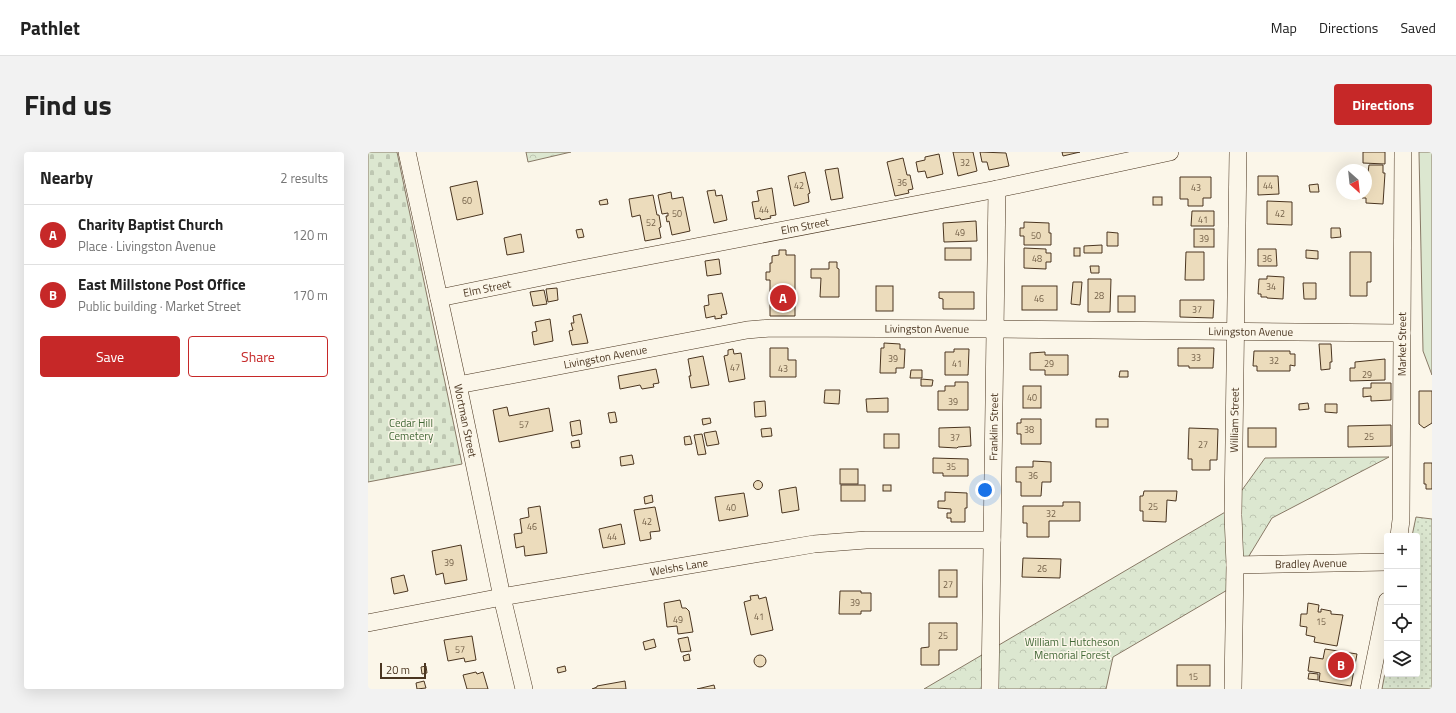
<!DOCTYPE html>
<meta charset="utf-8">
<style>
:root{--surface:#fff;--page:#f2f2f2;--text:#222;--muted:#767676;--line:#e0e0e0;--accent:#c62828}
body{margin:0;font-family:"Titillium Web",sans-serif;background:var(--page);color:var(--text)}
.controls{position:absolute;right:12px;bottom:12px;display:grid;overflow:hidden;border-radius:4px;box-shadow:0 4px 16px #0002}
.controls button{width:36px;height:36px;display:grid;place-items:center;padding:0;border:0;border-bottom:1px solid var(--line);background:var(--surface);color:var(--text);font:20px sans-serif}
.compass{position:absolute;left:968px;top:12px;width:36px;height:36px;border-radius:50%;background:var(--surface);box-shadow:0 4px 16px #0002;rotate:153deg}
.scale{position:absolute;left:12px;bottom:10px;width:46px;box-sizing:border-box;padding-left:4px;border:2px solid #4a3520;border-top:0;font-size:11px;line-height:14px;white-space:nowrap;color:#4a3520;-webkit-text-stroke:3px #fbf6e9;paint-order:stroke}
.you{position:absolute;left:617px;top:338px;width:14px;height:14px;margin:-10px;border:3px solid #fff;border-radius:50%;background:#1a73e8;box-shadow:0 0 0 6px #1a73e833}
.badge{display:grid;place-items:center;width:26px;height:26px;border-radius:50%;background:var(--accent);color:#fff;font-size:13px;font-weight:700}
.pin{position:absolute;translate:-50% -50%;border:2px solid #fff;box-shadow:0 1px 4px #0006}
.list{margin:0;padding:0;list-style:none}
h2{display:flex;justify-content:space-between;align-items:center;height:52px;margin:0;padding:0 16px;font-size:17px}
h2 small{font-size:13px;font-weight:400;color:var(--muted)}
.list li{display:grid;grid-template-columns:26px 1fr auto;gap:12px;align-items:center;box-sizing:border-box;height:60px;padding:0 16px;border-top:1px solid var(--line)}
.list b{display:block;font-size:15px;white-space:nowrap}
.list p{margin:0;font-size:13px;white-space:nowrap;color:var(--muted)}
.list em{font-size:13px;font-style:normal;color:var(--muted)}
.actions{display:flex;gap:8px;padding:12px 16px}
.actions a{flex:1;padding:9px 0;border:1px solid var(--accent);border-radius:4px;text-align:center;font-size:14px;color:var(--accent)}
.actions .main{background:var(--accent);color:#fff}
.icon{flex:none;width:22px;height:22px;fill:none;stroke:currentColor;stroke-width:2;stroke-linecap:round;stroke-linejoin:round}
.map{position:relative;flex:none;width:1064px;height:537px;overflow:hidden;border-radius:4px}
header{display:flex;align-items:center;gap:24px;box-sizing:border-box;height:56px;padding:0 20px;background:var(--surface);border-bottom:1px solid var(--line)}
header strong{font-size:19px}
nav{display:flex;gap:22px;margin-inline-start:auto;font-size:14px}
.intro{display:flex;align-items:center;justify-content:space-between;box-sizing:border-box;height:96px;padding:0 24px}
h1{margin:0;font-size:28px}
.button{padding:10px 18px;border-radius:4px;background:var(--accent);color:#fff;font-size:14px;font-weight:700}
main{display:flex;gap:24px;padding:0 24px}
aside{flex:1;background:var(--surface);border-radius:4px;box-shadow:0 4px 16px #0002}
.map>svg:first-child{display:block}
</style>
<header>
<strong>Pathlet</strong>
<nav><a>Map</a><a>Directions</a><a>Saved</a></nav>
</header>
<div class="intro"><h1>Find us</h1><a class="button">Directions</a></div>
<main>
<aside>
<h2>Nearby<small>2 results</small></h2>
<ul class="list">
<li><span class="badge">A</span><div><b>Charity Baptist Church</b><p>Place · Livingston Avenue</p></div><em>120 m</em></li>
<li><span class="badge">B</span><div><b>East Millstone Post Office</b><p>Public building · Market Street</p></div><em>170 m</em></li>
</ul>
<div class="actions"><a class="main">Save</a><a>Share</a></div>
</aside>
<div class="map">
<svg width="1064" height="537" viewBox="0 0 1064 537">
<defs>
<pattern id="forest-crowns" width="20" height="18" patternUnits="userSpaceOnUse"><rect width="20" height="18" fill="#dce7d0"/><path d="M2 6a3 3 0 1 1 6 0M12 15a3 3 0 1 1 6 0" fill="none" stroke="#bec7b2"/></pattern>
<pattern id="cemetery-stones" width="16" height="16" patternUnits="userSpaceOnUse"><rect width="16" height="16" fill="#dce7d0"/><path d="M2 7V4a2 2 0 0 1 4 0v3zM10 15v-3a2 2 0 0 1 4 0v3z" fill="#bec7b2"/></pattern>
<pattern id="park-dots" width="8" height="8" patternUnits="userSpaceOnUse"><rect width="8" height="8" fill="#dce7d0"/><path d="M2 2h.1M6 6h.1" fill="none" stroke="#bec7b2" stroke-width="1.8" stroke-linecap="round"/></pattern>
</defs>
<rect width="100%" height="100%" fill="#fbf6e9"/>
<polygon fill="#dce7d0" stroke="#887966" points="1051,0 1064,0 1064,223 1055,199"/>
<g fill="url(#forest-crowns)" stroke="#887966">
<polygon points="158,0 203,0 160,10"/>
<polygon points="1021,305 904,366 861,437 745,505 738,537 556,537 859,359 897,306"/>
</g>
<polygon fill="url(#cemetery-stones)" stroke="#887966" points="0,0 29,0 94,312 0,330"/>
<polygon fill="url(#park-dots)" stroke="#887966" points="1048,365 1064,367 1064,537 1014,537 1019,510 1019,522 1049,522 1049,384 1044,384"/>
<g fill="#ecdcbc" stroke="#4a3520">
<polygon points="585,0 605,0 609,19 590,24"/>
<polygon points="612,0 638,1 641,14 621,18 619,10 614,10"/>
<polygon points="694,0 712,0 695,4"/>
<polygon points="995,0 1017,0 1017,12 995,11"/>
<polygon points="571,2 575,22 559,26 557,19 550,20 548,10 557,8 557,5"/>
<polygon points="535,6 539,23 542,23 545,37 540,38 541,41 527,44 519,10"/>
<polygon points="1001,13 1015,13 1015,21 1017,21 1015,52 998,51 998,46 994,46 994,42 998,42 998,28 999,28"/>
<polygon points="470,16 475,46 463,48 457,18"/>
<polygon points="437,20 442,41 440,42 441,50 426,54 420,24"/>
<polygon points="890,24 910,24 911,42 890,43"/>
<polygon points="812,25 843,25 843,46 835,46 835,54 820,54 820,47 812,47"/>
<polygon points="109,29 115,62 89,68 82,35"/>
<polygon points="950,32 951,40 942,40 941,33"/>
<polygon points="404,36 408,63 402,64 403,66 393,68 392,66 387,67 384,50 391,49 389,39"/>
<polygon points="347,38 348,44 354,43 359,68 346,71 339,39"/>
<polygon points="303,40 304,47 315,45 322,79 304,83 301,69 299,70 298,64 300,64 300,61 294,62 290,43"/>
<polygon points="285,43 289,63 291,63 293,75 291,76 293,86 277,89 272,63 264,65 261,47"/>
<rect x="785" y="45" width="9" height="8"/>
<polygon points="239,47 240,52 232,53 231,49"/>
<polygon points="899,49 924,50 924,73 899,72"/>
<polygon points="824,59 846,59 846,74 823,74"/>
<polygon points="608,69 609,89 576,90 575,71"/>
<polygon points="656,70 681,71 681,81 683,81 683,93 656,93 656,84 652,84 652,76 656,76"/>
<polygon points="963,76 972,76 973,85 963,86"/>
<polygon points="214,77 216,85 210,86 208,78"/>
<rect x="826" y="77" width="20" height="18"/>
<polygon points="739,80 750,81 750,94 739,94"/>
<polygon points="153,82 156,100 139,103 136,86"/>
<polygon points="734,93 734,101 716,101 716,94"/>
<rect x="577" y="96" width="26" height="12"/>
<polygon points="656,96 678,97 678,101 683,101 683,110 678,110 678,117 656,116"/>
<rect x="706" y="96" width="6" height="8"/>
<polygon points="890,97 908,97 909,114 890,114"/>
<polygon points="411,98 418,98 418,103 427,103 427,164 402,164 402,128 398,128 398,120 402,120 402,111 404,111 404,104 411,103"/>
<polygon points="938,98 950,99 950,107 938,106"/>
<polygon points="818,100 836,100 836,128 817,128"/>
<polygon points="982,100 1003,100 1003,130 999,130 999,144 982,144"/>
<polygon points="351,107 353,122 339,124 337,109"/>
<polygon points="461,110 469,110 469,116 471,117 471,145 452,145 453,126 443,126 443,117 461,117"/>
<polygon points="722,114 731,114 731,121 723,121"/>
<polygon points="899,124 916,125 915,147 899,146 899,145 893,145 893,142 890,142 891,127 899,127"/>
<polygon points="720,127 743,127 742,160 720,160"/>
<polygon points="705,130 714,130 712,153 703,152"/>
<polygon points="935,131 948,131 948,147 936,147"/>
<rect x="508" y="134" width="17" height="25"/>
<rect x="654" y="134" width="35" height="24"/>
<polygon points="189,136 190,148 180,150 178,137"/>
<polygon points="176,138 179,152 165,154 162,140"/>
<polygon points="571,140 606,140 606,157 575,157 575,147 571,146"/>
<polygon points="354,141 359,162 353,163 354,166 347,167 347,164 338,166 336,154 341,153 340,143"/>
<rect x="750" y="144" width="17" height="16"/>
<polygon points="812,148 846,148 845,166 812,165"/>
<polygon points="213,162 220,191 204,193 201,179 205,178 203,171 206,171 205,164"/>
<polygon points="182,167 185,189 166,193 164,180 169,179 167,170"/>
<polygon points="516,191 532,192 532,197 537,197 536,216 528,216 528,221 512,221 513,196 516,196"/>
<polygon points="951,192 963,192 964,210 962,210 962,217 953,218"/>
<polygon points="402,196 420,196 420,208 428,208 428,225 402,225"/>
<polygon points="810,196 846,196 845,216 821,216 821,214 810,214"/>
<polygon points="365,197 366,202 373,201 377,227 361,230 356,204 360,203 360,198"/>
<polygon points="586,197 601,197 600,223 577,223 577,200 586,200"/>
<polygon points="886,199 922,199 922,202 927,202 927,214 922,213 922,219 889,219 889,214 885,214"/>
<polygon points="677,200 677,203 700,203 700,223 677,223 677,218 662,218 662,201"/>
<polygon points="335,204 341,233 323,236 321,224 323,224 320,207"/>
<polygon points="1017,207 1017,228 982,229 982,216 987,216 987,210"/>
<polygon points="288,217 291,231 285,232 286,235 274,237 272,233 252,237 250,224"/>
<polygon points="543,218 554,218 554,226 542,226"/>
<polygon points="752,219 760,219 760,225 751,225"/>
<polygon points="553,227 565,228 564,234 553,234"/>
<polygon points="587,230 600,230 600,258 570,258 570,239 577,239 577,234 587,234"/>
<polygon points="1003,231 1023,231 1023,248 1003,249 1003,244 995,245 995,236 1003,236"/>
<rect x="655" y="234" width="18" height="22"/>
<polygon points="457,238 472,238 471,252 456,251"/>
<polygon points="1051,239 1064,239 1064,271 1056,276 1051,272"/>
<polygon points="520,246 520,260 499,260 498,247"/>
<polygon points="397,249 398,264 387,265 386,250"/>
<polygon points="940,251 941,257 931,258 931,252"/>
<polygon points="957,252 969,252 969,261 957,260"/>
<polygon points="139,255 141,264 181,256 185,279 131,290 125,258"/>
<polygon points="247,260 249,270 242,271 240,261"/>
<polygon points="342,266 343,271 335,273 334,267"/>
<polygon points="653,267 673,267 673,292 653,292 653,282 649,282 649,271 653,271"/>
<rect x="728" y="267" width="12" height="8"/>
<polygon points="212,268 214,282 204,284 202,270"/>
<polygon points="1023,273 1023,294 980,295 980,274"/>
<polygon points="602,275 603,294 590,295 589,296 571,295 571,276"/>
<polygon points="403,276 404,284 394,285 393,277"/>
<polygon points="821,276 850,277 849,308 842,308 842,318 824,318 824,307 820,307"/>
<rect x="880" y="276" width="28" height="19"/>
<polygon points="348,279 351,292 339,294 336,281"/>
<polygon points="334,282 338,302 330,303 326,283"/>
<rect x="516" y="282" width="15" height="14"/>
<polygon points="322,284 324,292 317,293 316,285"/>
<polygon points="211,288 212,295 204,296 203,290"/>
<polygon points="264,303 266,312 253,314 252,305"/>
<polygon points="565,306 600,307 600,324 575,324 575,321 565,321"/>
<polygon points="665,309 683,310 683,330 674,330 673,344 653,344 653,330 648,330 648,315 665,315"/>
<polygon points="1056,311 1064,311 1064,337 1058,337 1058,332 1056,332"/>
<rect x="472" y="317" width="18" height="15"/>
<circle cx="390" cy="333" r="4.5"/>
<rect x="473" y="333" width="24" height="16"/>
<rect x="515" y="333" width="8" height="6"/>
<polygon points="428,335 431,358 414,361 411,338"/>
<polygon points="776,339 809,339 808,349 799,348 798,370 775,369 775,359 772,359 772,344 775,344"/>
<polygon points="577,340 599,341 599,356 597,356 597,370 583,370 583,366 579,366 579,361 583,361 583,357 570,356 570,349 577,349"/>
<polygon points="376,341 380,364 351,369 347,345"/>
<polygon points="284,343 285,350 277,352 276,345"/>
<polygon points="695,350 712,350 712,369 681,369 681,385 659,385 659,371 655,371 655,354 695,354"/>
<polygon points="172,354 179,401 157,404 156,394 148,396 146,382 154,381 152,367 161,365 160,356"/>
<polygon points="287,355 292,379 282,380 283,387 272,389 266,358"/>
<polygon points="253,372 257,392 235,396 231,377"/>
<polygon points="93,393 99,428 77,432 75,421 68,423 64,399"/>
<polygon points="655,406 693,407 692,426 654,425"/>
<rect x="571" y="418" width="18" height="27"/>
<polygon points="36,423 40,439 26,442 23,426"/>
<polygon points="472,439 493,439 493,441 503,441 503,459 493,459 493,462 471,462"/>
<polygon points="390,443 391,447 398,445 405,478 383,483 376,450 383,448 382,444"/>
<polygon points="312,448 314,456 318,456 321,459 325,480 310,482 309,474 299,475 296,451"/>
<polygon points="940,451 951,453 950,460 953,460 953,457 963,459 963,462 975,463 969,494 946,490 947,485 938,483 939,475 932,474 933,462 939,462"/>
<polygon points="561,471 589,471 589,498 571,498 571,513 553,513 553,496 561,495"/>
<polygon points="104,484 108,508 97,510 96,506 80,509 76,488"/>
<polygon points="320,485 323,499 313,500 310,487"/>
<polygon points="286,487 288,495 277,498 275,490"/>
<polygon points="957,497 989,502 983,534 951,529 952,521 940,519 942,505 955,507"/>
<polygon points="321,502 322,508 316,509 315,504"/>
<circle cx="392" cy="509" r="6"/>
<rect x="809" y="513" width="33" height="21"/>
<polygon points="58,514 59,521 54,522 53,515"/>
<polygon points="197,514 198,519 190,521 189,516"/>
<polygon points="108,520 109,522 115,520 120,537 99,537 95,523"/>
<polygon points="941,521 950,522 950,528 940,527"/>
<polygon points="56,529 58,536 49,537 48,531"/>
<polygon points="257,529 258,537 224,537 229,535 229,534"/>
<polygon points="346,533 347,537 329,537"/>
</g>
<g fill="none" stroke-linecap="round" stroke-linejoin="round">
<g stroke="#4a3520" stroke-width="18">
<g id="minor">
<path id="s1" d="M39,0L90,233L134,445L156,537"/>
<path id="s2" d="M71,146L208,118L629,37L802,0"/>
<path id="s3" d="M90,233L379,178L403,176L627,177L1034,181"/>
<path id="s4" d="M1031,384L1033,368L1035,0"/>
<path id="s5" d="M867,413L1019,410"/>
<path id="s6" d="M0,471L134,445L446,392L498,388H624"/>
<path id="s7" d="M622,537L629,37"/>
<path id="s8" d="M865,537L867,413L865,363L870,0"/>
<polyline points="1001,537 1019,449"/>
</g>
</g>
<use href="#minor" stroke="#fbf6e9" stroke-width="17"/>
</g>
<g text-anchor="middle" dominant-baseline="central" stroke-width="3" stroke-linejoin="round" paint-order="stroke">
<g font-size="9" fill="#725f47">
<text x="597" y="10">32</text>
<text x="534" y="30">36</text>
<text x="431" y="33">42</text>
<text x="900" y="33">44</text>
<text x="828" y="35">43</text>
<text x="99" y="48">60</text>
<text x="396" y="57">44</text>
<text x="309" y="61">50</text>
<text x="912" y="61">42</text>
<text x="835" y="67">41</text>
<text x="283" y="70">52</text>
<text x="592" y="80">49</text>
<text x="668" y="83">50</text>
<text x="836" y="86">39</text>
<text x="669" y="106">48</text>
<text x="899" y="106">36</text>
<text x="903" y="134">34</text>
<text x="731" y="143">28</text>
<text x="671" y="146">46</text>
<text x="829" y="157">37</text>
<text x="828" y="205">33</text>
<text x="525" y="206">39</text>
<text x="906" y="208">32</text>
<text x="589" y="211">41</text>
<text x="681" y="211">29</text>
<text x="367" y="215">47</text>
<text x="415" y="216">43</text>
<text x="999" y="222">29</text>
<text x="664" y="245">40</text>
<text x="585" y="249">39</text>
<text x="156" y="272">57</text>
<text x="661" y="277">38</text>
<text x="1001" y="284">25</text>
<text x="587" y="285">37</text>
<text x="835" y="292">27</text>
<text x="583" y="314">35</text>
<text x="665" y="323">36</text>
<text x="785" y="354">25</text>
<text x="363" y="355">40</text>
<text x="683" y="361">32</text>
<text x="279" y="369">42</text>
<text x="164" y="374">46</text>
<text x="244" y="384">44</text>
<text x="81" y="410">39</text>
<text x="674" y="416">26</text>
<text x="580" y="432">27</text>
<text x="487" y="450">39</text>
<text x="391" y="464">41</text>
<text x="310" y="467">49</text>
<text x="953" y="469">15</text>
<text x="575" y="483">25</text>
<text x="92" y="497">57</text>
<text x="825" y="524">15</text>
</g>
<g font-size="11" fill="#4a3520" stroke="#fbf6e9">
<text stroke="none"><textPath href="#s2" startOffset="373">Elm Street</textPath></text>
<text stroke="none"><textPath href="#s2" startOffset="49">Elm Street</textPath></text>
<text stroke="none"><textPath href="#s3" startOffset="474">Livingston Avenue</textPath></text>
<text stroke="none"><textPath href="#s3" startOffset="798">Livingston Avenue</textPath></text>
<text stroke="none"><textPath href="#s4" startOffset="192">Market Street</textPath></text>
<text stroke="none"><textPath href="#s3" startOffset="150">Livingston Avenue</textPath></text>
<text stroke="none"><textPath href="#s1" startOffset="275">Wortman Street</textPath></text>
<text stroke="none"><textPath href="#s8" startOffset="269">William Street</textPath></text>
<text stroke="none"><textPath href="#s7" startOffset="262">Franklin Street</textPath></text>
<text stroke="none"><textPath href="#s5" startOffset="76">Bradley Avenue</textPath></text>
<text stroke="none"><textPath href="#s6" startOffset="316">Welshs Lane</textPath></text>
</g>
<g font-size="11" fill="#436837" stroke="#fbf6e9">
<text x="43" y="271">Cedar Hill<tspan x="43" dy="13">Cemetery</tspan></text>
<text x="704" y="490">William L Hutcheson<tspan x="704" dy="13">Memorial Forest</tspan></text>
</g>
</g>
</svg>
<div class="controls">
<button>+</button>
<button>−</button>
<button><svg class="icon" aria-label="locate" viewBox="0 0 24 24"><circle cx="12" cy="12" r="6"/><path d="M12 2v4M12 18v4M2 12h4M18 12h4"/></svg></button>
<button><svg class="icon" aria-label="layers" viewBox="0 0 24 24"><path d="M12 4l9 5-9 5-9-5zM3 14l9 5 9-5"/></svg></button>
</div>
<svg class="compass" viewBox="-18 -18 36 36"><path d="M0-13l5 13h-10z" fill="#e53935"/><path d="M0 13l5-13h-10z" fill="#767676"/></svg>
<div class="scale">20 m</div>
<div class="you"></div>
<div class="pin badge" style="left:415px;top:146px">A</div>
<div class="pin badge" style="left:973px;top:513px">B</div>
</div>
</main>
